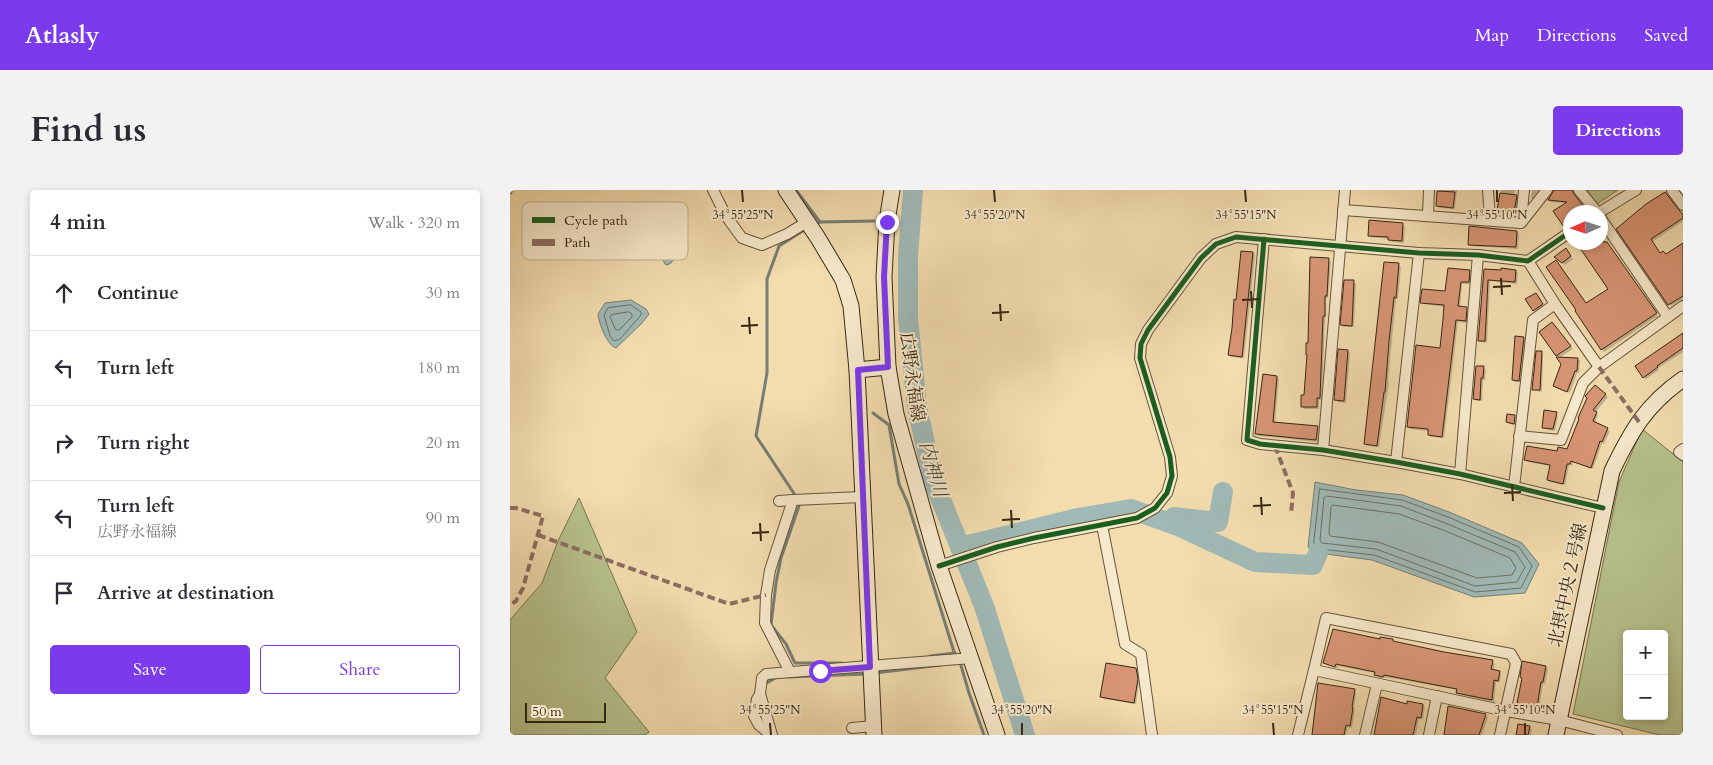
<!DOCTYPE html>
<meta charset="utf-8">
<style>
:root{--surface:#fff;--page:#f2f2f3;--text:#2b2b33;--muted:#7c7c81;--line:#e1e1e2;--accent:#7c3aed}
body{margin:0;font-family:Cardo,"Noto Serif JP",serif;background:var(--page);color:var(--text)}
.controls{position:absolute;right:15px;bottom:15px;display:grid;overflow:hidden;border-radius:5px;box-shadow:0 2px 8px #0003}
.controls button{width:45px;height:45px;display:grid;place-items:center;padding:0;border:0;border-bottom:1px solid var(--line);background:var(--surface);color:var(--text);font:25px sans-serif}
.compass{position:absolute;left:1053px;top:15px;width:45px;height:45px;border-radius:50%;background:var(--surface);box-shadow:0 2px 8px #0003;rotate:267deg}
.scale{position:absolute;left:15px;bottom:12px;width:81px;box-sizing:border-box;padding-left:5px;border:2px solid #362713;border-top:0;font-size:14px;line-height:18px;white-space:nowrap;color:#362713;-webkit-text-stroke:4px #f7e9cb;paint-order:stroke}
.stop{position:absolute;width:15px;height:15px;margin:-11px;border:4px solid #7c3aed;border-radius:50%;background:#fff}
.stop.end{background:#7c3aed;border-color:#fff;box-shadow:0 1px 5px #0008}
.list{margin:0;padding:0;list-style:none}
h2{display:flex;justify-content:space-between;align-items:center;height:65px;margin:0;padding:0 20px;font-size:21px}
h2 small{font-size:16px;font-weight:400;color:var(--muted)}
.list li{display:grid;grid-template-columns:32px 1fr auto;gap:15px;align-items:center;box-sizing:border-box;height:75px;padding:0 20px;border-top:1px solid var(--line)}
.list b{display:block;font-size:19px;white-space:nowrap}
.list p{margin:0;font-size:16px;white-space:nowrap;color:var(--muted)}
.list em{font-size:16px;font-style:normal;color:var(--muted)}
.actions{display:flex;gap:10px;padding:15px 20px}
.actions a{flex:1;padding:11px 0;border:1px solid var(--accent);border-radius:5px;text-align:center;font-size:18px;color:var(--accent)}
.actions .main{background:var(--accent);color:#fff}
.icon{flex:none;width:28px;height:28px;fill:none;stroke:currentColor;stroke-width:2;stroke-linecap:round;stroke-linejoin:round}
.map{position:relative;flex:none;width:1173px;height:545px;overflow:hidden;border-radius:5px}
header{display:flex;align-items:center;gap:30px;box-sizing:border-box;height:70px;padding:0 25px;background:var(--accent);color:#fff}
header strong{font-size:24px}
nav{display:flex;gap:28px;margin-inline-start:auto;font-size:18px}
.intro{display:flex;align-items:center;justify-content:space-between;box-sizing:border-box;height:120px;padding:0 30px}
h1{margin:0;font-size:35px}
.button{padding:12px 22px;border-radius:5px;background:var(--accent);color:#fff;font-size:18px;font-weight:700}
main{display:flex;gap:30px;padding:0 30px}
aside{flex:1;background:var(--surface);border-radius:5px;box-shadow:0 2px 8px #0003}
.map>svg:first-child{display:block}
</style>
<header>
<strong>Atlasly</strong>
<nav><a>Map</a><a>Directions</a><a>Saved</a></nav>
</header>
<div class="intro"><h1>Find us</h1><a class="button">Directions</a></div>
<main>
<aside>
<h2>4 min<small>Walk · 320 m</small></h2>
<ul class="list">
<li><svg class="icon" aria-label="ahead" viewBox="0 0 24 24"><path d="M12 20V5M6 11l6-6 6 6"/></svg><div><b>Continue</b></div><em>30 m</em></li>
<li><svg class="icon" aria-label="left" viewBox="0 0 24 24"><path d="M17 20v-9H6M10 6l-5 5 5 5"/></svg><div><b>Turn left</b></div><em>180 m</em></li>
<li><svg class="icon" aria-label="right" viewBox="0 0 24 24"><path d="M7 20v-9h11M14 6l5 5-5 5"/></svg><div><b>Turn right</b></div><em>20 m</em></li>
<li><svg class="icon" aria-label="left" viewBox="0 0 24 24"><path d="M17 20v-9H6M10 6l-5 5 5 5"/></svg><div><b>Turn left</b><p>広野永福線</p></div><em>90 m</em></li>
<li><svg class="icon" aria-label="arrive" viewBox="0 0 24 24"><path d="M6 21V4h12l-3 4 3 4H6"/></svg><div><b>Arrive at destination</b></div></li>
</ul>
<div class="actions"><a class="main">Save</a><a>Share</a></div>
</aside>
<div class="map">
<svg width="1173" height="545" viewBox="0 0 1173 545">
<rect width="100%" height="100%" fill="#f3ddaf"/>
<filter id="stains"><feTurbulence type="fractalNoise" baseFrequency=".004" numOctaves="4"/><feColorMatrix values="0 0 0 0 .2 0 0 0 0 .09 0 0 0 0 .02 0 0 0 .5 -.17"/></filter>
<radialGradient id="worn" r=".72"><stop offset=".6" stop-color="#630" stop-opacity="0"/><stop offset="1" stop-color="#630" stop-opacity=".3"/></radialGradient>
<g fill="#b7c28d" stroke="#767450" fill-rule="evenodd">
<polygon points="1077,0 1108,0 1087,14"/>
<path d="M1132,239L1173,272V545H1150L1063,524L1109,292ZM1117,444H1154V526H1117Z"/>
<polygon points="69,308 127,442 95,488 139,542 135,545 0,545 0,430 32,393 48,351"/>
</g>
<g fill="#a0b9b6" stroke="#767f75">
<polygon points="160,48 167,56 168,64 161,73 157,75 155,74 148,60 152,52"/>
<path d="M121,110L136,119L139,124L132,133L106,158C97,155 89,134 88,124L95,113Z"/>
<polygon points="805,292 846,300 893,305 939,322 1012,353 1029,374 1015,403 964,407 862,370 808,363 798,357"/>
</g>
<g fill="#0003">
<polygon points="929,0 947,0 945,19 929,18 927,15"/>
<polygon points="991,0 1005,0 1004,6 1008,9 1006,24 991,22 989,20"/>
<polygon points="1022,0 1032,0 1023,10 1021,8"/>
<polygon points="1045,0 1060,0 1077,22 1060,22 1060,36 1057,38 1055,36 1057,13 1041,12 1039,10"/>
<polygon points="1168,21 1173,23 1173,31 1142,52 1150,64 1156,65 1173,54 1173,109 1161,116 1108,39"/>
<polygon points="892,34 895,37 894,53 882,52 879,49 861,47 859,45"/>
<polygon points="1007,42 1009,44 1008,59 961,56 959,54"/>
<polygon points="1090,45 1148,126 1094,162 1067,121 1100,99 1090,52"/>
<polygon points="1058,62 1063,69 1055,75 1046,67"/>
<polygon points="743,63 745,65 734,168 721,167 719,165 727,111"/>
<polygon points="818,69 821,72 818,108 816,108 816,128 815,128 812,210 809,210 809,219 794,219 792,216 795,207 799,154"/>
<polygon points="888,74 891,77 888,109 886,109 878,191 879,192 869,257 858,256 855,254"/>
<polygon points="959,81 962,84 961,94 952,94 950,118 956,119 959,121 958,133 948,132 934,248 921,247 919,245 919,241 900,239 898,237 931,160 935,117 914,114 912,112 937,103"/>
<polygon points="975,81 1005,81 1008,83 1007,94 980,91 977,153 971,152 969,150"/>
<polygon points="843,92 846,94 844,137 834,137 832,135"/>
<polygon points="1028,107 1034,117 1026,122 1024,120"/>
<polygon points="1044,135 1063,159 1049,168 1030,142"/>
<polygon points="1173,145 1173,162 1148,178 1149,180 1136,189 1126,176"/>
<polygon points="1014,148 1016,150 1011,192 1005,192 1003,190"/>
<polygon points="838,161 840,163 836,213 828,212 825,209"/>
<polygon points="1031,162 1033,165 1032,202 1026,201 1023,199"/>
<polygon points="1068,169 1070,171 1069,183 1067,183 1060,203 1047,198 1044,196"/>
<polygon points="974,178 976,180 975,190 973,190 972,211 967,211 964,209"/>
<polygon points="767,187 769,189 765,233 807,237 809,240 808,252 749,246 746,243"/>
<polygon points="1085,196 1098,207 1085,223 1088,225 1085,233 1100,241 1094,254 1092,253 1083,279 1063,272 1062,276 1059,275 1055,295 1040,292 1038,290 1041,276 1018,272 1016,270 1057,260"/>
<polygon points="1046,223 1048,226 1045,241 1035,239 1032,237"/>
<polygon points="1005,226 1007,229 1006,235 999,234 997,232"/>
<polygon points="885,453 982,471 985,474 983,481 989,482 991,484 990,492 986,492 984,512 950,505 948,503 948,500 876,487 875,488 868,487 866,483 828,476 828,478 817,475 815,473"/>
<polygon points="1036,477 1038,479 1035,494 1033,494 1029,518 1011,515 1009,513"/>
<polygon points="625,479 628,482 629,492 626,514 594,509 592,507"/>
<polygon points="844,500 846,502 844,520 845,521 842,538 838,537 836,545 803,545"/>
<polygon points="913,515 915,517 913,529 909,529 906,545 865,545 898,516"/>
<polygon points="975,525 978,527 972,545 935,545"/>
<polygon points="1009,535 1020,537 1022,540 1021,545 1007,545"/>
</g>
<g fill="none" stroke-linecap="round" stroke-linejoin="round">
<g stroke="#6b7064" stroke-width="1">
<polygon points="121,115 131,122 131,125 110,149 104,151 100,146 94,125 98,118"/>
<polygon points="119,122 122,124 122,127 109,140 106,140 100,127 101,125"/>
<polygon points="810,299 892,310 938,327 1009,357 1022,376 1011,398 965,402 864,365 810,359 804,353"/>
<polygon points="817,306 891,316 935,333 1005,362 1015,377 1007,392 965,396 866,359 812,353 810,350 814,308"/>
<polygon points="823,315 889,324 933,340 1000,368 1006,378 1002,385 967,388 868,352 820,346 819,343 821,317"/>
</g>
<g stroke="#767f75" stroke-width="3">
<polyline points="286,0 310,32"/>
<polyline points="304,35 310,32 364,31"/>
<polyline points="363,223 379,235 389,294 398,314 445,465"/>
<polyline points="287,308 246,246 257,183 257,89 269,56 296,39"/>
<polyline points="290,313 271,368 266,393 261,435 276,454 285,473 332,473"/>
<polyline points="420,466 445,463"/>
<polyline points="450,472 459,503 474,545"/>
<polyline points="365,483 431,475"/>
<polyline points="278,487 357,484"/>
<polyline points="255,497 255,494 267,487"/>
</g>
<g stroke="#a0b9b6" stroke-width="20">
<polyline points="403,0 398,66 398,128 407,217 423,290 474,416 515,545"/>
<polyline points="662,329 664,327 708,332 713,302"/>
<polyline points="450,357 568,328 621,319 668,336 745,372 803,375 808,363"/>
</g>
</g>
<g fill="#d89575" stroke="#362713">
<polygon points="1044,0 1062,0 1064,4 1078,22 1060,22 1060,32 1054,37 1043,21 1057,12 1038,10"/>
<polygon points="927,1 945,2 943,18 926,16"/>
<polygon points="1155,2 1173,25 1173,28 1141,49 1150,63 1153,61 1156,64 1173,53 1173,106 1158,115 1106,39 1136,14"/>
<polygon points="990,3 1007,5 1004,22 987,20"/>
<polygon points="859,30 893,33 892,51 878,50 878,47 858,46"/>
<polygon points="959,36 1007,41 1006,57 958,55"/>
<polygon points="1077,52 1097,52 1147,123 1091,160 1065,121 1066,120 1036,77 1046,70 1076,113 1098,99 1070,58"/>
<polygon points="1056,58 1061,66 1052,73 1044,67"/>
<polygon points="731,61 743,62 732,167 718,165 722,138 724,109 726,110"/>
<polygon points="800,67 819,68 817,106 815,106 815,126 813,126 810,208 807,208 807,217 791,217 791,205 794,205 797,165 796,165 796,153 798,153"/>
<polygon points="874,72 889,73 886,108 884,107 879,151 875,202 874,202 867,256 854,254"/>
<polygon points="938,78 960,80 959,92 951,92 948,116 957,117 956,131 946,130 932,247 918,245 918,239 897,237 906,155 930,158 933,129 934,115 910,113 912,99 935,101"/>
<polygon points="991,78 1006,80 1005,92 978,90 975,151 968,151 974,79 991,80"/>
<polygon points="834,90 844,90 842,136 830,135"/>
<polygon points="1026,103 1033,114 1023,121 1015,109"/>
<polygon points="1042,132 1061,156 1046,166 1029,142"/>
<polygon points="1173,143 1173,158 1147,176 1148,177 1133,188 1125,176"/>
<polygon points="1005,146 1014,147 1009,191 1002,190"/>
<polygon points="828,159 838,160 834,211 824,210"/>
<polygon points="1026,161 1032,161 1030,200 1022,200"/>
<polygon points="1046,167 1068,168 1067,181 1065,181 1057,202 1043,196 1051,174"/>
<polygon points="966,176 974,176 973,188 971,188 970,210 963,209"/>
<polygon points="753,184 767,186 763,232 808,236 806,250 745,244"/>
<polygon points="1085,195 1096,204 1083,220 1087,222 1083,231 1098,238 1092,252 1090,251 1081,278 1061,271 1060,274 1057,274 1053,294 1037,290 1040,275 1014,270 1017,256 1047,261 1048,257 1057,259 1069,229 1068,228 1077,208 1075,206"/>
<polygon points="1034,220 1047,222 1043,239 1032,238"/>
<polygon points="997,224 1005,225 1004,234 996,232"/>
<polygon points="823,439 870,449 870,447 883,449 883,451 934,462 983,470 981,479 990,481 988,491 984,490 982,510 946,503 947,499 874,485 873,487 864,485 865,482 826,474 825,477 813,473"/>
<polygon points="1012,471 1036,476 1033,492 1031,492 1027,517 1007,513 1012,488 1010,487"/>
<polygon points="596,473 626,478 628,489 624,513 590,507"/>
<polygon points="808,493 845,499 842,517 843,518 840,536 836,535 834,545 802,545"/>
<polygon points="871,507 897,514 897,511 913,514 911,528 907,527 903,545 864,545"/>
<polygon points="938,516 976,524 969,545 934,545"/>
<polygon points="1008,534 1020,536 1018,545 1006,545"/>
</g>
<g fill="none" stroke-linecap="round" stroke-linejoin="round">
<g stroke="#65543a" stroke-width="12">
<g id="street">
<polyline points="203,0 216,26 232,48 252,55 277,44 297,32"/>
<polyline points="978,0 980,30"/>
<polyline points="1069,0 1087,22"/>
<polyline points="1162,0 1173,15"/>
<polyline points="833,20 1011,33 1037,0"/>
<polyline points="1090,22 1126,0"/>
<polyline points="918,26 919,0"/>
<polyline points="1090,27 1158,127"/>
<polyline points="1011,32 1014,0"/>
<polyline points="754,49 737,250 750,254 813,260 886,272 950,284 1093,318"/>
<polyline points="1018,71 1045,114 1089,177"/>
<polyline points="1009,246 1051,250 1073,193 1089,177 1173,116"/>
<polyline points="1173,259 1169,262 1173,265"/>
<polyline points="813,260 835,0"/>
<polyline points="886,272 909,63"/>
<polyline points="950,284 968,65"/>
<polyline points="1004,297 1023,130 1045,114"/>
<polyline points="269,311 283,310"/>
<polyline points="592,335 615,454 631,464 642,545"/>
<polyline points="429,376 487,357 524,348 627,328 645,318 657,303 662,286 660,267 630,168 631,154 638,140 691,68 706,54 726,47 909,63 968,65 1018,71 1060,42"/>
<polyline points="804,480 816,428 1001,464 1006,473 990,545"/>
<polyline points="280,482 255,433 256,405 260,380 283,310 352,307"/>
<polyline points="250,504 247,509 244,526 249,535 261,545"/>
<polyline points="342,538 363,536"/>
<polyline points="262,545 250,504 252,488 256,484 462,468"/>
<polyline points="788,545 804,480 996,521 1049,530 1107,545"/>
<polyline points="855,545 867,494"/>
<polyline points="919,545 927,506"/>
</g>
</g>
<g stroke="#362713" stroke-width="17">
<g id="secondary">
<polyline points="276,0 308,48 333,90 341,116 347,180 364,545"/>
<polyline points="382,0 377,31 374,87 378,177 386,224 429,376 487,545"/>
<polyline points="347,180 378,177"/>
<path d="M1046,545L1102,281C1121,241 1136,215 1173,189"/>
</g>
</g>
<use href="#street" stroke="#f7e9cb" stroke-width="10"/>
<use href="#secondary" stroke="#f7e9cb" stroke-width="15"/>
<g stroke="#8d6e63" stroke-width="4" stroke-dasharray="8 4" stroke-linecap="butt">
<polyline points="0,4 1,0"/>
<polyline points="1089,177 1129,232"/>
<polyline points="765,256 783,303 781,324"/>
<polyline points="0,318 6,318 33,326 13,398 6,411 0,415"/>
<polyline points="28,345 219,414 256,405"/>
</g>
<g stroke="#f7e9cb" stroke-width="8">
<g id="cycleway">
<polyline points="754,49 737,250 750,254 813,260 886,272 950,284 1093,318"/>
<polyline points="429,376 487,357 524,348 627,328 645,318 657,303 662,286 660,267 630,168 631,154 638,140 691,68 706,54 726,47 909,63 968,65 1018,71 1060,42"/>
</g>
</g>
<use href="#cycleway" stroke="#1b5e20" stroke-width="5"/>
</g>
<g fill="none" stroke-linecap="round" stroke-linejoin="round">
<polyline stroke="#7c3aed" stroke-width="6" points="310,481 360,477 348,180 378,177 374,87 377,32"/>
</g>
<path fill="none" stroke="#362713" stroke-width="2" d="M232,0L233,12M484,0L485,12M735,0L736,12M987,0V12M991,88L992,105M983,97L1001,96M741,101L742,118M732,110L750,109M490,114L491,131M482,123L499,122M239,127L240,144M231,136L248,135M1002,294L1003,311M994,303L1011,302M751,307L752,325M743,316L761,315M501,320L502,338M492,330L510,329M250,333L251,351M242,343L259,342M260,533L261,545M512,533V545M763,533L764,545M1015,533V545"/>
<g text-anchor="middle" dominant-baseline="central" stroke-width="4" stroke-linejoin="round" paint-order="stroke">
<g font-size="18" fill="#362713" stroke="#f7e9cb">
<text transform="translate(402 187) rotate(82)">広野永福線</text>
<text transform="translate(1058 395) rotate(-78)">北摂中央２号線</text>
</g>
<g font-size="19" font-style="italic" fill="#504c3c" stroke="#f7e9cb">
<text transform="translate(423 279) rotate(74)">内神川</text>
</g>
</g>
<rect x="12" y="12" width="166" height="58" rx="8" fill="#f7e9cb" stroke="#bdaf94" stroke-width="1"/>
<rect x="22" y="27" width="23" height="6" fill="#1b5e20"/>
<rect x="22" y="49" width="23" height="7" fill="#8d6e63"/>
<g font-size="14" fill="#362713">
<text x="54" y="35">Cycle path</text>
<text x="54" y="57">Path</text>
</g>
<g font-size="12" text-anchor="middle" fill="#362713" stroke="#f7e9cb" stroke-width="4" stroke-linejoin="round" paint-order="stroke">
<text x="233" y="29">34°55'25"N</text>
<text x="485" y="29">34°55'20"N</text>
<text x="736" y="29">34°55'15"N</text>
<text x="987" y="29">34°55'10"N</text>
<text x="260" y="524">34°55'25"N</text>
<text x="512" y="524">34°55'20"N</text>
<text x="763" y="524">34°55'15"N</text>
<text x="1015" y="524">34°55'10"N</text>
</g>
<rect width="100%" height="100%" filter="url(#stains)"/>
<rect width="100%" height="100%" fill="url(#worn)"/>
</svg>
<div class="controls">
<button>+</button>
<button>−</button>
</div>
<svg class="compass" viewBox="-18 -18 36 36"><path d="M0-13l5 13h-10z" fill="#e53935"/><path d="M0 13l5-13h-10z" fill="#7c7c81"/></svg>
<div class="scale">50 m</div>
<div class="stop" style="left:310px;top:481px"></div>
<div class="stop end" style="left:377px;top:32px"></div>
</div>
</main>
